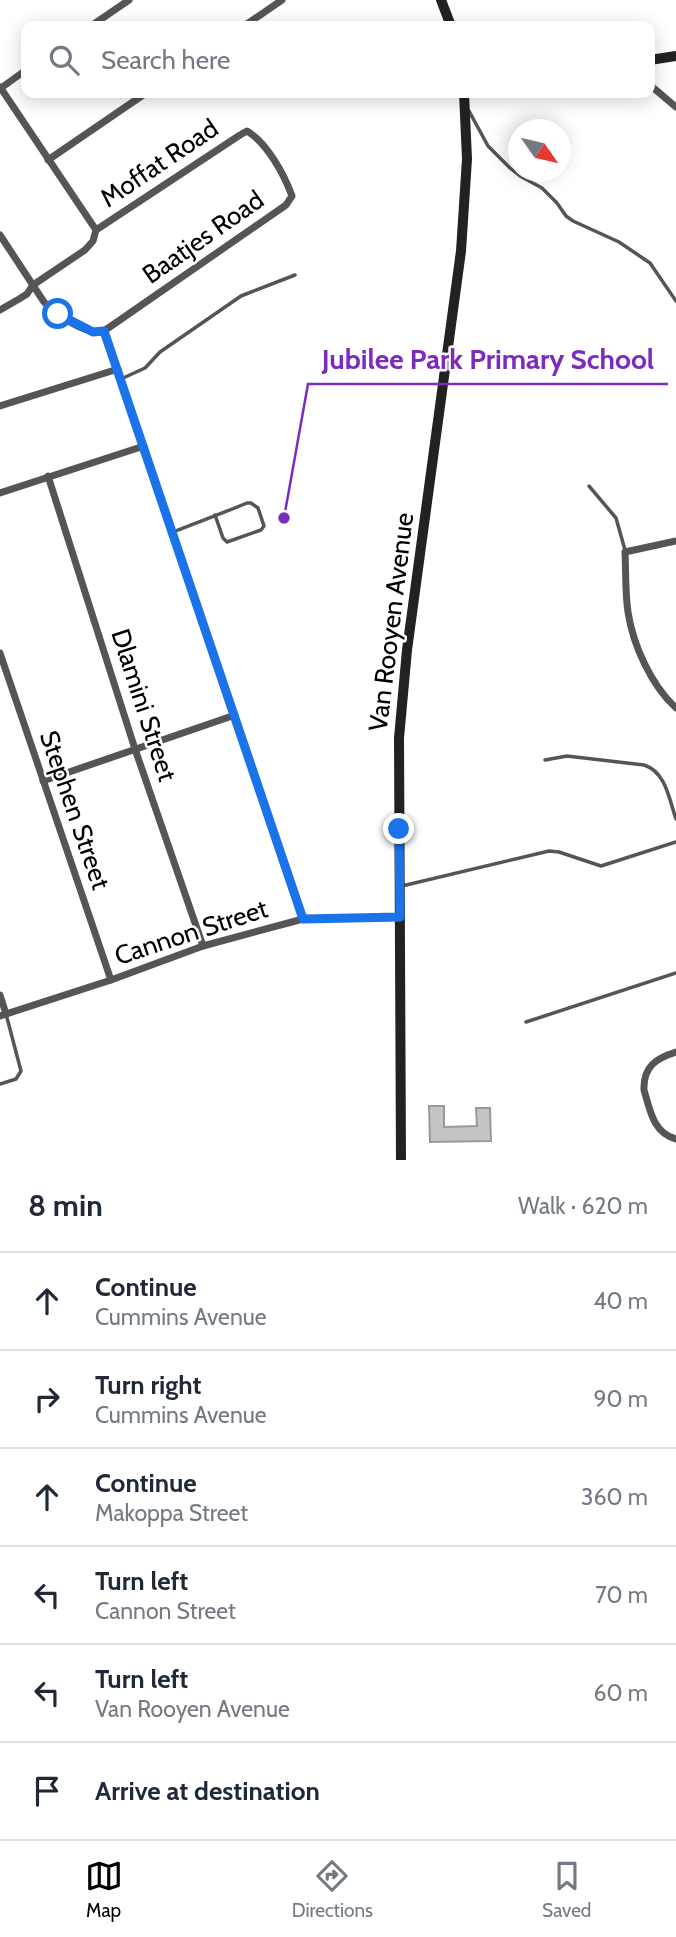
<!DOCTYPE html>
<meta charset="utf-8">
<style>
:root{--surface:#fff;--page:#f6f6f7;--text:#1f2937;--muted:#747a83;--line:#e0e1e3;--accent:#000}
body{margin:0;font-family:Cabin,sans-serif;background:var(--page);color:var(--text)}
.compass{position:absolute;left:508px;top:119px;width:63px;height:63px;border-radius:50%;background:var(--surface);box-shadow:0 4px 18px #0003;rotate:124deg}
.stop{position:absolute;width:21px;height:21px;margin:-16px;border:5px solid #1a73e8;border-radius:50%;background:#fff}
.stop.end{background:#1a73e8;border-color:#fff;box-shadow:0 2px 7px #0008}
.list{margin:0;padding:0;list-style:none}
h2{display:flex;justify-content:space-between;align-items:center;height:91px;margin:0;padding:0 28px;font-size:30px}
h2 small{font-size:23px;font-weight:400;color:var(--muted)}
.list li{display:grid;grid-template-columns:46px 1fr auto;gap:21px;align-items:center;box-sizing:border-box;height:98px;padding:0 28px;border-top:2px solid var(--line)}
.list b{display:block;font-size:26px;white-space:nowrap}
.list p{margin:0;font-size:23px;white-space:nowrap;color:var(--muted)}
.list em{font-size:23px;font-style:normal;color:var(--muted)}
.icon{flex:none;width:38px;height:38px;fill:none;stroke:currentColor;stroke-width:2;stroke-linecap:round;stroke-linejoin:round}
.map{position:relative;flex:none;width:676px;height:1160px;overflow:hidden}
.search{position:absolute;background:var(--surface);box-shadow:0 4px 18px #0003;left:21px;right:21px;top:21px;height:77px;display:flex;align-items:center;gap:18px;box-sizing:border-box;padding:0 24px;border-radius:14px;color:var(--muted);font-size:26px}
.sheet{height:679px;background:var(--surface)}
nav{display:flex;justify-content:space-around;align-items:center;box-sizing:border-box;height:98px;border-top:2px solid var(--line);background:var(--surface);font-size:19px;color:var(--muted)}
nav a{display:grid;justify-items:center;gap:4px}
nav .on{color:var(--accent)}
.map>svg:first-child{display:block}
</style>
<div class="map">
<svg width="676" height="1160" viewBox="0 0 676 1160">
<rect width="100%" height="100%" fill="#fff"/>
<polygon fill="#c4c4c4" stroke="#999" stroke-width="2" points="429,1106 444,1106 444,1127 477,1126 476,1108 490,1108 491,1141 430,1142"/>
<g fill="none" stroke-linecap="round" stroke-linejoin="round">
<g stroke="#555" stroke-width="3.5">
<polyline points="469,111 488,146 510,168 520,176 542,188 557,203 566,216 573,221 619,242 650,263 676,301"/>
<polyline points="121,379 145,368 160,352 241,296 295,275"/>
<polyline points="589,486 616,518 625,550"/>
<path d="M173,532C198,522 223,513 247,503H251L258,508L264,526L261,530L227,542L223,538L215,515"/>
<path d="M545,760L567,756L644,765C666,772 669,799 676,819"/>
<polyline points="402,886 549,851 559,852 601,866 676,842"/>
<polyline points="526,1022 676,973"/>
<polyline points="0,1084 16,1079 21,1071 6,1014"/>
</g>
<g stroke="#555" stroke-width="7">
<polyline points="91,26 129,0"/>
<polyline points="244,26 282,0"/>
<polyline points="650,85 676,107"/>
<polyline points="0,87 96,230"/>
<polyline points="1,88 26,70"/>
<polyline points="48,160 146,93"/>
<path d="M0,235L44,302C58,315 85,336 104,331L303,919"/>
<path d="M0,310L19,299L27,294L33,285L85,250L93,241L96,230L240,135L247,131C267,143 284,174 292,196L286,205L104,331"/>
<polyline points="0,406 118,369"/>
<polyline points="48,476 135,749 203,946"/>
<polyline points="0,493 144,446"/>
<path d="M676,541L625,552C626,572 625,592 628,612C633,645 651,685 676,708"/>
<polyline points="0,653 111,980"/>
<polyline points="43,781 235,715"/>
<polyline points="0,995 6,1014"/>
<polyline points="0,1016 111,980 203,946 303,919 400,917"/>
<path d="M676,1052C656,1058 643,1067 644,1090C650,1110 653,1133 676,1139"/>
</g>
<g stroke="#222" stroke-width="10">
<polyline points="441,0 451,26"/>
<polyline points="650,60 676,56"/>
<polyline points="401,1160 399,738 407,650 461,251 467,159 464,93"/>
</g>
</g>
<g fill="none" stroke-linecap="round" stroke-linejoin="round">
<polyline stroke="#1a73e8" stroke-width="9" points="58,314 93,332 104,331 303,919 400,917 399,829"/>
</g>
<g text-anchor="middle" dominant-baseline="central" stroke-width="5" stroke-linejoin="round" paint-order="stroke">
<g font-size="26" fill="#000" stroke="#fff">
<text transform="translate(159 163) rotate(-34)">Moffat Road</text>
<text transform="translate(203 237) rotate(-35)">Baatjes Road</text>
<text transform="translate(391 622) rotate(-83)">Van Rooyen Avenue</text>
<text transform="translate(144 705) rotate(72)">Dlamini Street</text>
<text transform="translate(75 810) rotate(71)">Stephen Street</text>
<text transform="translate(191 932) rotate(-18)">Cannon Street</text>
</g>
</g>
<path fill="none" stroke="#7b2cbf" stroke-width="2.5" d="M284 518L308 384H668"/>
<circle fill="#7b2cbf" stroke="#fff" stroke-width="2.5" cx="284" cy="518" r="7"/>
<g font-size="28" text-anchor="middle" font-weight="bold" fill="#7b2cbf" stroke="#fff" stroke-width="5" stroke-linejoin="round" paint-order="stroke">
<text x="488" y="369">Jubilee Park Primary School</text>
</g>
</svg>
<svg class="compass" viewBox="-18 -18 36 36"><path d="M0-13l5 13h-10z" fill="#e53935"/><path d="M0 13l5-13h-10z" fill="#747a83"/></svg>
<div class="stop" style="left:58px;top:314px"></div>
<div class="stop end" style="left:399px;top:829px"></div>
<div class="search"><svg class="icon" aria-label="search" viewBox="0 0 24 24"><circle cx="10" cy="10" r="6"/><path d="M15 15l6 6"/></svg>Search here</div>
</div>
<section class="sheet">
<h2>8 min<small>Walk · 620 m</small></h2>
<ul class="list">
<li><svg class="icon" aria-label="ahead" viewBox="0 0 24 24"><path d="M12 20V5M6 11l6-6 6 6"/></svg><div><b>Continue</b><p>Cummins Avenue</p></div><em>40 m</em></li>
<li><svg class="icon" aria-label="right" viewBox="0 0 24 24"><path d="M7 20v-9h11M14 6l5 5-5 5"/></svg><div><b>Turn right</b><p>Cummins Avenue</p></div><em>90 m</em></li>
<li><svg class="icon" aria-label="ahead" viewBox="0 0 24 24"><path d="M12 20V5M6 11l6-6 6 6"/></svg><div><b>Continue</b><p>Makoppa Street</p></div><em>360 m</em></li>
<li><svg class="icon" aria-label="left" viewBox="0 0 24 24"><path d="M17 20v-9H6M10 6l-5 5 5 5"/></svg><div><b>Turn left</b><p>Cannon Street</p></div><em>70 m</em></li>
<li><svg class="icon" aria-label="left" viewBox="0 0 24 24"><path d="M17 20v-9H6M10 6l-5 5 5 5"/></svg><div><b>Turn left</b><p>Van Rooyen Avenue</p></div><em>60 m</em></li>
<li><svg class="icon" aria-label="arrive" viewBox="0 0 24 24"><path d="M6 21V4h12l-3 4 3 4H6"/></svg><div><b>Arrive at destination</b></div></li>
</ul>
</section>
<nav>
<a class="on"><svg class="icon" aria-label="map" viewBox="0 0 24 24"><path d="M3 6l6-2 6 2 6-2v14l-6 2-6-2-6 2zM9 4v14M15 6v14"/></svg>Map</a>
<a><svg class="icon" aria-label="directions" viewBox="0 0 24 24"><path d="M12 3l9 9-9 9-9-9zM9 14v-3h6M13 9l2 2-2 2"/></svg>Directions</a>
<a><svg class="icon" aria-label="saved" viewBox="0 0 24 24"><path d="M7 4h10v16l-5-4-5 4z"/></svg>Saved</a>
</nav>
